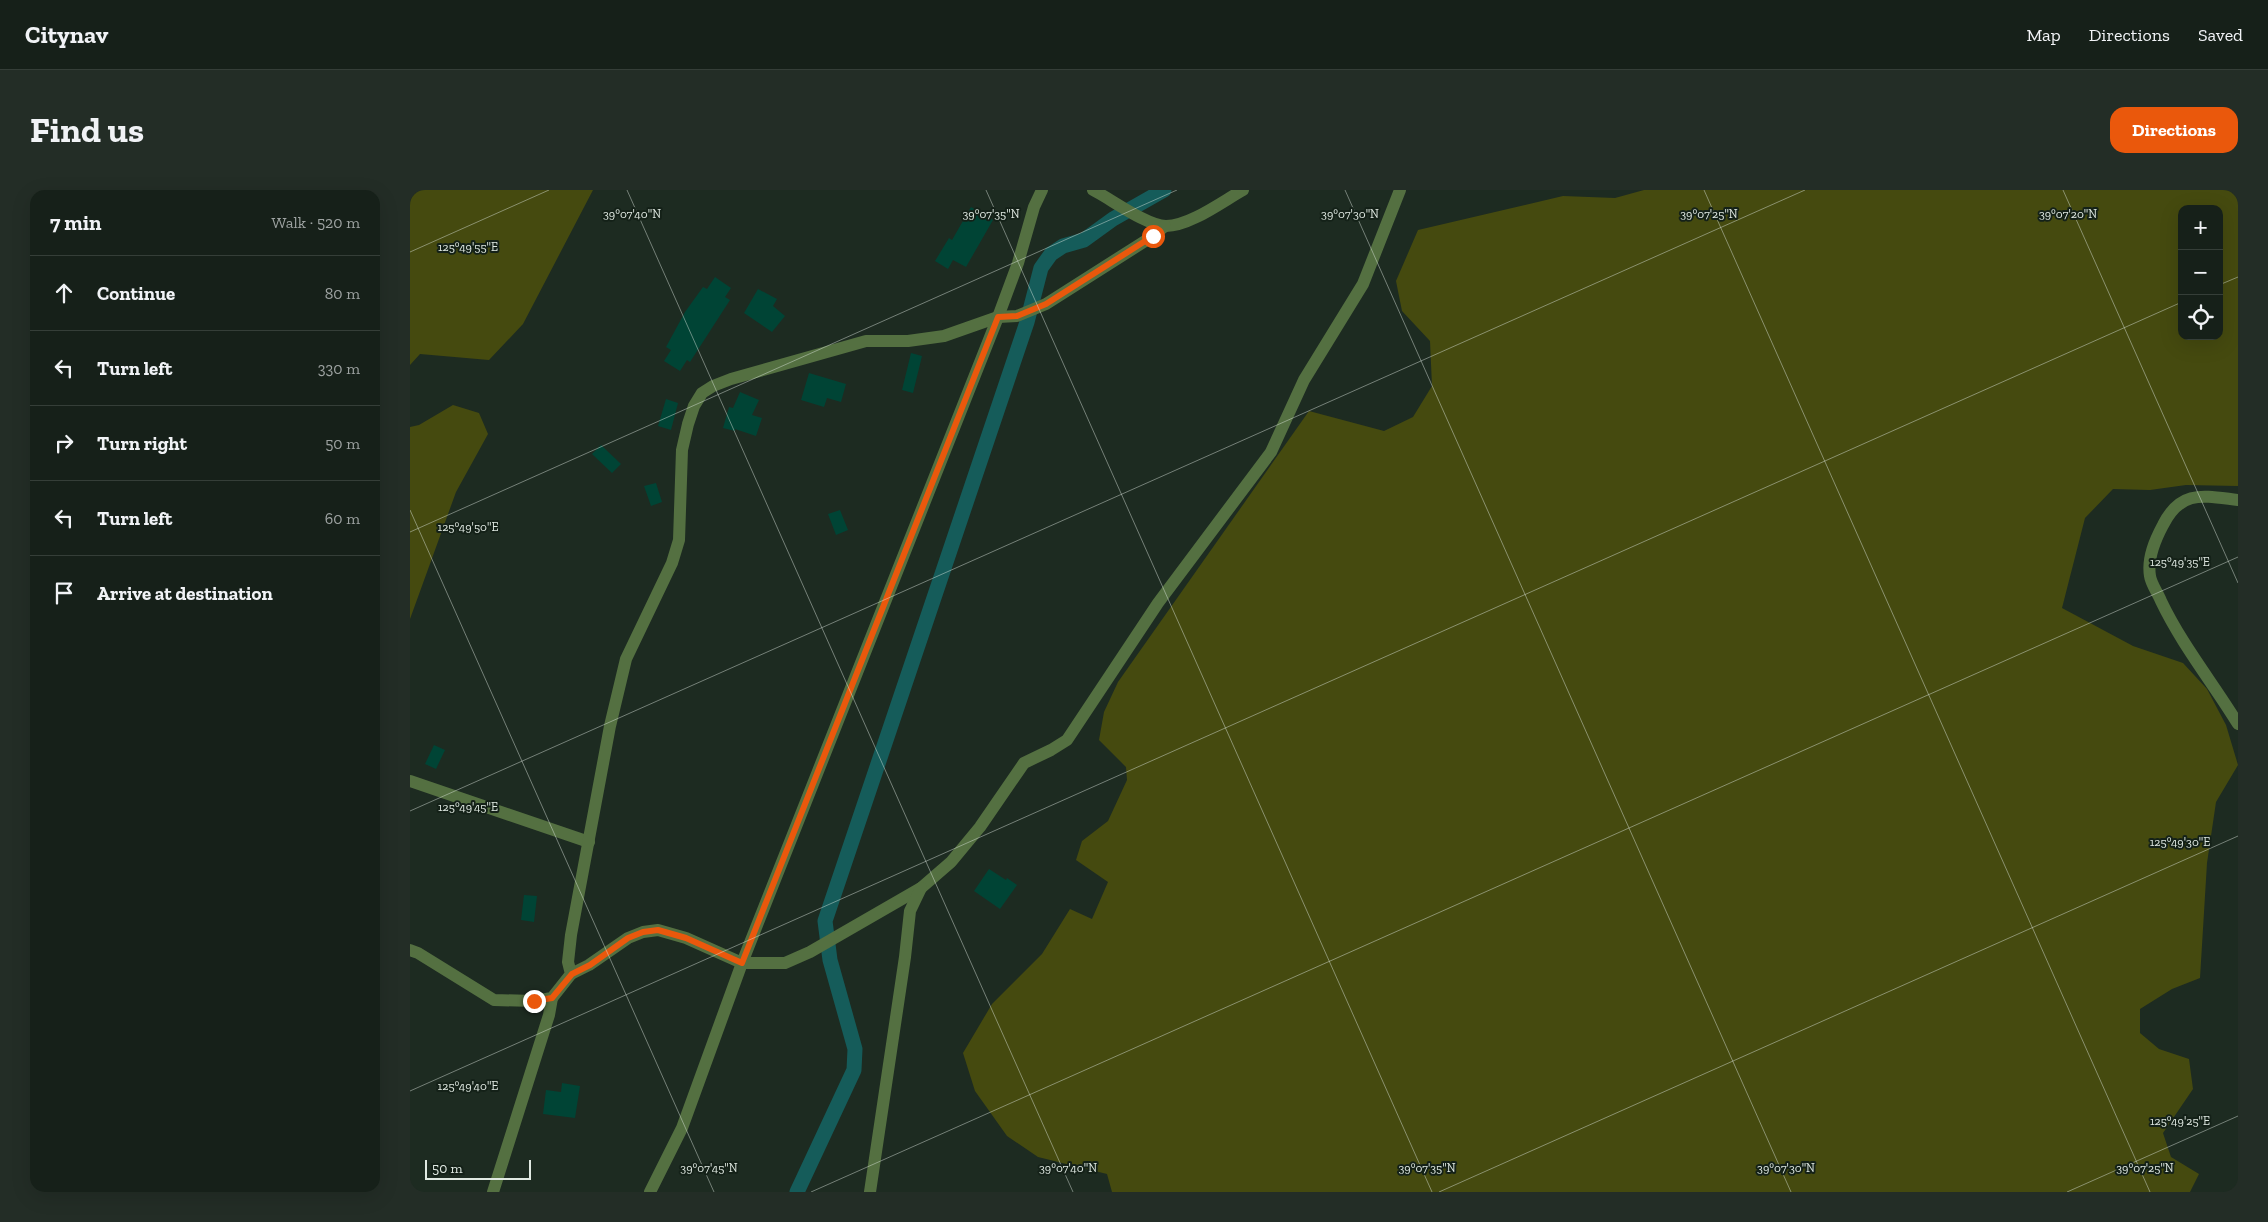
<!DOCTYPE html>
<meta charset="utf-8">
<style>
:root{--surface:#162019;--page:#232d26;--text:#f1f3f6;--muted:#9ea3a2;--line:#353e38;--accent:#ea580c}
body{margin:0;font-family:"Zilla Slab",serif;background:var(--page);color:var(--text)}
.controls{position:absolute;right:15px;top:15px;display:grid;overflow:hidden;border-radius:10px;box-shadow:0 5px 20px #0002}
.controls button{width:45px;height:45px;display:grid;place-items:center;padding:0;border:0;border-bottom:1px solid var(--line);background:var(--surface);color:var(--text);font:25px sans-serif}
.scale{position:absolute;left:15px;bottom:12px;width:106px;box-sizing:border-box;padding-left:5px;border:2px solid #e0e9e2;border-top:0;font-size:14px;line-height:18px;white-space:nowrap;color:#e0e9e2;-webkit-text-stroke:4px #142118;paint-order:stroke}
.stop{position:absolute;width:15px;height:15px;margin:-11px;border:4px solid #ea580c;border-radius:50%;background:#fff}
.stop.end{background:#ea580c;border-color:#fff;box-shadow:0 1px 5px #0008}
.list{margin:0;padding:0;list-style:none}
h2{display:flex;justify-content:space-between;align-items:center;height:65px;margin:0;padding:0 20px;font-size:21px}
h2 small{font-size:16px;font-weight:400;color:var(--muted)}
.list li{display:grid;grid-template-columns:32px 1fr auto;gap:15px;align-items:center;box-sizing:border-box;height:75px;padding:0 20px;border-top:1px solid var(--line)}
.list b{display:block;font-size:19px;white-space:nowrap}
.list em{font-size:16px;font-style:normal;color:var(--muted)}
.icon{flex:none;width:28px;height:28px;fill:none;stroke:currentColor;stroke-width:2;stroke-linecap:round;stroke-linejoin:round}
.map{position:relative;flex:none;width:1828px;height:1002px;overflow:hidden;border-radius:15px}
header{display:flex;align-items:center;gap:30px;box-sizing:border-box;height:70px;padding:0 25px;background:var(--surface);border-bottom:1px solid var(--line)}
header strong{font-size:24px}
nav{display:flex;gap:28px;margin-inline-start:auto;font-size:18px}
.intro{display:flex;align-items:center;justify-content:space-between;box-sizing:border-box;height:120px;padding:0 30px}
h1{margin:0;font-size:35px}
.button{padding:12px 22px;border-radius:15px;background:var(--accent);color:#fff;font-size:18px;font-weight:700}
main{display:flex;gap:30px;padding:0 30px}
aside{flex:1;background:var(--surface);border-radius:15px;box-shadow:0 5px 20px #0002}
.map>svg:first-child{display:block}
</style>
<header>
<strong>Citynav</strong>
<nav><a>Map</a><a>Directions</a><a>Saved</a></nav>
</header>
<div class="intro"><h1>Find us</h1><a class="button">Directions</a></div>
<main>
<aside>
<h2>7 min<small>Walk · 520 m</small></h2>
<ul class="list">
<li><svg class="icon" aria-label="ahead" viewBox="0 0 24 24"><path d="M12 20V5M6 11l6-6 6 6"/></svg><div><b>Continue</b></div><em>80 m</em></li>
<li><svg class="icon" aria-label="left" viewBox="0 0 24 24"><path d="M17 20v-9H6M10 6l-5 5 5 5"/></svg><div><b>Turn left</b></div><em>330 m</em></li>
<li><svg class="icon" aria-label="right" viewBox="0 0 24 24"><path d="M7 20v-9h11M14 6l5 5-5 5"/></svg><div><b>Turn right</b></div><em>50 m</em></li>
<li><svg class="icon" aria-label="left" viewBox="0 0 24 24"><path d="M17 20v-9H6M10 6l-5 5 5 5"/></svg><div><b>Turn left</b></div><em>60 m</em></li>
<li><svg class="icon" aria-label="arrive" viewBox="0 0 24 24"><path d="M6 21V4h12l-3 4 3 4H6"/></svg><div><b>Arrive at destination</b></div></li>
</ul>
</aside>
<div class="map">
<svg width="1828" height="1002" viewBox="0 0 1828 1002">
<rect width="100%" height="100%" fill="#1d2b21"/>
<g fill="#454a0f" fill-rule="evenodd">
<polygon points="0,0 183,0 113,134 79,170 10,164 0,175"/>
<path d="M1234,0H1828V296L1776,295L1740,300L1703,299L1675,328L1652,418L1723,456L1773,473L1797,499L1816,535L1828,575L1806,612L1797,673L1790,788L1762,799L1730,819V843L1749,859L1779,869L1783,899L1753,943L1761,967L1789,984L1780,1002H702L697,984L628,967L597,946L565,901L553,863L582,814L632,764L660,719L682,729L698,692L666,670L672,651L698,631L717,590L716,577L689,550L694,522L708,492L899,221L974,241L1003,227L1022,196L1020,151L992,121L986,91L1008,40L1153,6L1205,8ZM1772,19H1809V146H1772Z"/>
<polygon points="43,215 69,223 78,244 46,302 0,429 0,237 9,235"/>
</g>
<g fill="none" stroke-linecap="round" stroke-linejoin="round">
<polyline stroke="#155c5a" stroke-width="15" points="387,1002 444,880 445,859 420,770 415,731 617,132 631,78 641,64 653,56 674,50 703,29 754,0"/>
</g>
<g fill="#004435">
<polygon points="561,17 583,30 556,77 543,70 538,79 525,71 539,48 542,50"/>
<polygon points="305,87 321,98 315,107 320,110 280,172 277,170 270,181 254,171 261,160 256,157 275,122 293,97 297,99"/>
<polygon points="348,99 367,109 363,116 375,126 362,142 334,123"/>
<polygon points="501,163 512,166 503,203 492,200"/>
<polygon points="399,183 436,194 431,212 417,208 414,217 391,210"/>
<polygon points="330,202 349,210 342,225 352,228 346,246 325,239 325,241 313,238 319,217 323,218"/>
<polygon points="256,209 268,213 261,240 248,236"/>
<polygon points="191,255 211,274 202,283 182,264"/>
<polygon points="246,293 252,312 241,316 234,296"/>
<polygon points="430,320 438,340 426,345 418,324"/>
<polygon points="24,555 35,560 26,579 15,574"/>
<polygon points="579,679 596,690 597,688 607,695 590,719 564,701"/>
<polygon points="114,705 127,706 124,732 111,730"/>
<polygon points="152,893 170,896 165,928 133,924 136,900 151,902"/>
</g>
<g fill="none" stroke-linecap="round" stroke-linejoin="round">
<g stroke="#547041" stroke-width="12">
<path d="M683,0C701,9 737,36 756,36C780,36 813,11 833,0"/>
<path d="M1828,310C1794,306 1771,299 1753,335C1745,350 1737,368 1740,386C1741,394 1748,403 1751,411C1772,455 1803,493 1828,534"/>
<polyline points="0,591 179,652"/>
<polyline points="0,760 8,763 84,810 124,811 142,808 161,784 158,772 161,745 200,536 216,469 262,373 269,350 272,260 278,234 284,216 292,203 303,196 321,189 456,151 498,151 534,146 588,127 607,126 636,114 743,46 755,36"/>
<polyline points="161,784 179,775 218,748 233,742 248,740 276,748 332,773 375,773 400,762 511,698 541,672 570,637 614,573 641,560 657,550 748,413 861,262 894,190 953,94 990,0"/>
<polyline points="83,1002 139,825 142,808"/>
<polyline points="240,1002 272,938 332,773 588,127 608,73 624,17 632,0"/>
<polyline points="460,1002 495,767 500,721 511,698"/>
</g>
</g>
<g fill="none" stroke-linecap="round" stroke-linejoin="round">
<polyline stroke="#ea580c" stroke-width="6" points="124,811 142,808 162,784 180,775 218,748 233,742 248,740 276,748 332,773 588,127 607,126 636,114 743,46"/>
</g>
<path fill="none" stroke="#e0e9e2" stroke-width="1" stroke-opacity="0.45" d="M217,0L663,1002M576,0L1022,1002M935,0L1381,1002M1294,0L1740,1002M1653,0L1828,393M0,62L139,0M1809,95L1828,87M0,320L304,1002M0,342L767,0M0,621L1395,0M0,901L1772,112M401,1002L1828,367M1029,1002L1828,646M1657,1002L1828,926"/>
<g font-size="12" text-anchor="middle" fill="#e0e9e2" stroke="#142118" stroke-width="4" stroke-linejoin="round" paint-order="stroke">
<text x="581" y="28">39°07'35"N</text>
<text x="940" y="28">39°07'30"N</text>
<text x="1299" y="28">39°07'25"N</text>
<text x="1658" y="28">39°07'20"N</text>
<text x="222" y="28">39°07'40"N</text>
<text x="58" y="61">125°49'55"E</text>
<text x="58" y="341">125°49'50"E</text>
<text x="1770" y="376">125°49'35"E</text>
<text x="58" y="621">125°49'45"E</text>
<text x="1770" y="656">125°49'30"E</text>
<text x="58" y="900">125°49'40"E</text>
<text x="1770" y="935">125°49'25"E</text>
<text x="299" y="982">39°07'45"N</text>
<text x="658" y="982">39°07'40"N</text>
<text x="1017" y="982">39°07'35"N</text>
<text x="1376" y="982">39°07'30"N</text>
<text x="1735" y="982">39°07'25"N</text>
</g>
</svg>
<div class="controls">
<button>+</button>
<button>−</button>
<button><svg class="icon" aria-label="locate" viewBox="0 0 24 24"><circle cx="12" cy="12" r="6"/><path d="M12 2v4M12 18v4M2 12h4M18 12h4"/></svg></button>
</div>
<div class="scale">50 m</div>
<div class="stop" style="left:743px;top:46px"></div>
<div class="stop end" style="left:124px;top:811px"></div>
</div>
</main>
